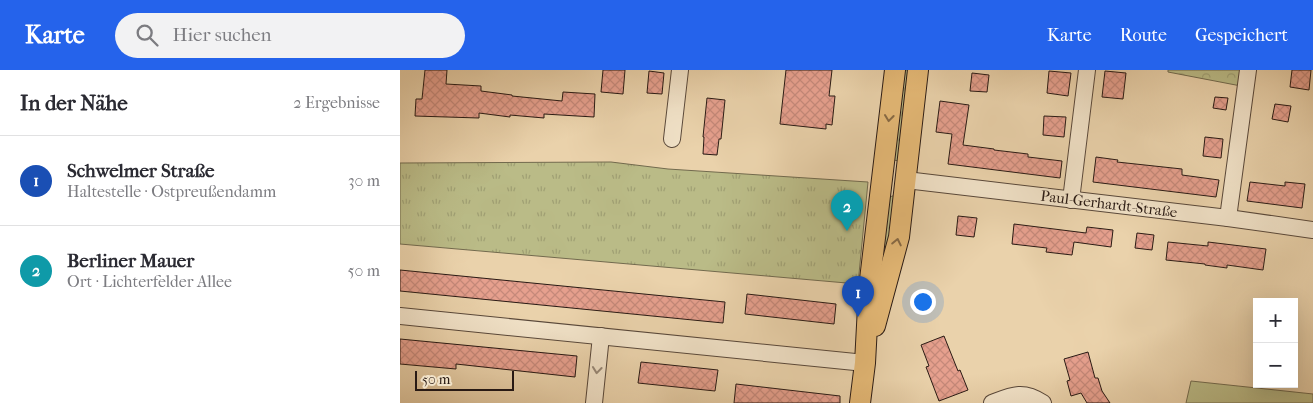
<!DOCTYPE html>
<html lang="de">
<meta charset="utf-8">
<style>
:root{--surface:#fff;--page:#f2f2f3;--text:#2b2b33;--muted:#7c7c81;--line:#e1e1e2;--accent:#2563eb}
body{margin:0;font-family:"IM FELL French Canon",serif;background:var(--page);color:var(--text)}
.controls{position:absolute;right:15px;bottom:15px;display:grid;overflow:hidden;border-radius:0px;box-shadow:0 5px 20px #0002}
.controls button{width:45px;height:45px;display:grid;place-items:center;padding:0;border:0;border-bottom:1px solid var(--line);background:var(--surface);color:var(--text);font:25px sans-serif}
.scale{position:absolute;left:15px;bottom:12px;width:99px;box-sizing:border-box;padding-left:5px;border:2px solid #291a14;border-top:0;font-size:14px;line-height:18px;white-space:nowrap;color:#291a14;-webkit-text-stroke:4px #f1e2c8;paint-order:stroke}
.you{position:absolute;left:522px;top:231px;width:18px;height:18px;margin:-12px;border:4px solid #fff;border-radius:50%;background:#1a73e8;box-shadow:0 0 0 8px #1a73e833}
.badge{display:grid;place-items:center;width:32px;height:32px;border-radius:50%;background:var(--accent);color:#fff;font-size:16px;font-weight:700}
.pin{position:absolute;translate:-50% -41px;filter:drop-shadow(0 1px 2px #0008)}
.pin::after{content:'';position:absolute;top:26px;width:18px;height:15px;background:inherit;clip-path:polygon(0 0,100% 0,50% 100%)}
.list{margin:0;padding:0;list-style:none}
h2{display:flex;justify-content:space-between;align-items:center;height:65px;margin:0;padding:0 20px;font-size:21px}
h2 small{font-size:16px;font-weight:400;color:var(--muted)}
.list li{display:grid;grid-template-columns:32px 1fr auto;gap:15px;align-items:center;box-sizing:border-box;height:90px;padding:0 20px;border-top:1px solid var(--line)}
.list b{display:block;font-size:19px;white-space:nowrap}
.list p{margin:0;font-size:16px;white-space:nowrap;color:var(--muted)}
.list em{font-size:16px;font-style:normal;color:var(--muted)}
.icon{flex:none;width:28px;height:28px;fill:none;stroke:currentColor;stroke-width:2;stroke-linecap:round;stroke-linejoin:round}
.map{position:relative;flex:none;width:913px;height:333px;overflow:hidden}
header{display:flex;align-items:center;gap:30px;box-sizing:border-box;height:70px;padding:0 25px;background:var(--accent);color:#fff}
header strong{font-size:24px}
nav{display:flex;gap:28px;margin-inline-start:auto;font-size:18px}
.search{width:350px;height:45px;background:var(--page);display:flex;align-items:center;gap:12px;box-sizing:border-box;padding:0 18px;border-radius:28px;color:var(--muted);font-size:19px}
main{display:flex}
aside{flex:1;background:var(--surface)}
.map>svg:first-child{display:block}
</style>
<header>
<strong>Karte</strong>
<div class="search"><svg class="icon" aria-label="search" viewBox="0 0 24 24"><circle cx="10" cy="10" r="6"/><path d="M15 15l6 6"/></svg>Hier suchen</div>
<nav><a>Karte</a><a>Route</a><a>Gespeichert</a></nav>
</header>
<main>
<aside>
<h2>In der Nähe<small>2 Ergebnisse</small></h2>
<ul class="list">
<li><span class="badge" style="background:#1a4fb4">1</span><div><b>Schwelmer Straße</b><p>Haltestelle · Ostpreußendamm</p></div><em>30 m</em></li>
<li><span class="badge" style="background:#0f9aa8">2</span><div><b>Berliner Mauer</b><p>Ort · Lichterfelder Allee</p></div><em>50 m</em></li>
</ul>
</aside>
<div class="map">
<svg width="913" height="333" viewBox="0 0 913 333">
<defs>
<pattern id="grass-tufts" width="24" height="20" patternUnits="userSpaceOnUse" patternTransform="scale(1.25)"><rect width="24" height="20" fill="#babb87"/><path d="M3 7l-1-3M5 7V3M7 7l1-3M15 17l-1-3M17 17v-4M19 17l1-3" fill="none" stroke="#a0a074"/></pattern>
<pattern id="forest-crowns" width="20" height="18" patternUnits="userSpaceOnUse" patternTransform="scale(1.25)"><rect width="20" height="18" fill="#babb87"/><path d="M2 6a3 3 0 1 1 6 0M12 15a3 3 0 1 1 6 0" fill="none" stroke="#a0a074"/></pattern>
<pattern id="building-cross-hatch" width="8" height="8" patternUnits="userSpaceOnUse" patternTransform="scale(1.25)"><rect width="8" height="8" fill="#e6a08e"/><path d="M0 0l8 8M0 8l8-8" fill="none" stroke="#c5897a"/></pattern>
</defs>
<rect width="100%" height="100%" fill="#ead2ab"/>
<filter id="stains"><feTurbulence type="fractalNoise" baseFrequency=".004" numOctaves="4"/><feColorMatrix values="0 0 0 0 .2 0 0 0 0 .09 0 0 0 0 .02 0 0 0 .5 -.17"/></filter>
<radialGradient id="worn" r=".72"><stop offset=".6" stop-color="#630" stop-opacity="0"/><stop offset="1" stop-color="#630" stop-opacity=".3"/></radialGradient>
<g fill="url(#grass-tufts)" stroke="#726a4e">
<polygon points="502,0 510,0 501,91 492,90"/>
<polygon points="211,92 268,99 468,112 458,214 0,174 0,93"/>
<polygon points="492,126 494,126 497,130 481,205 489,128"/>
</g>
<polygon fill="url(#forest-crowns)" stroke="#726a4e" points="768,0 842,0 841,16 768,2"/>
<polygon fill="#babb87" stroke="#726a4e" points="791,311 913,324 913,333 786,333"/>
<g fill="url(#building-cross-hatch)" stroke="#291a14">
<polygon points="25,0 47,0 46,14 81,16 81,21 112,25 112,26 162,31 163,22 195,24 194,47 144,44 144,48 110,45 110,47 79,43 79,48 15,46 16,29 22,29"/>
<polygon points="203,0 225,0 223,24 201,22"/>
<polygon points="386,0 432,0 429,26 435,26 432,55 426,54 426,59 380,54"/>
<polygon points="892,0 911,0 909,20 890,17"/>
<polygon points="249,1 264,3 262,24 247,23"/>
<polygon points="649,1 671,3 668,26 647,23"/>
<polygon points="705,1 726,3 723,29 702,27"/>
<polygon points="572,3 589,5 587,22 570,21"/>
<polygon points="815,27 828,28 826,40 813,38"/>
<polygon points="307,28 325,30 321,69 319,69 317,85 303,84 304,67 303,67"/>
<polygon points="540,31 569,35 563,75 594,79 594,80 628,84 628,87 662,91 660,108 548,94 552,64 536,62"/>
<polygon points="875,34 891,36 888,52 872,49"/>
<polygon points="644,46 666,47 664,67 643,65"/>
<polygon points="805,67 823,69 821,88 803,86"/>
<polygon points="696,87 718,90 717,92 782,99 782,105 819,110 816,127 693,112"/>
<polygon points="850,112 885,116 885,112 905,114 902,138 847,131"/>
<polygon points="558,146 577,148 574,167 556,165"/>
<polygon points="614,154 686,163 687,157 713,160 711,177 674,172 672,185 646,182 647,178 612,174"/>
<polygon points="737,163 754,165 752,180 735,178"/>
<polygon points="768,172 808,176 808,172 866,179 863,200 827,195 827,198 805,195 805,194 766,190"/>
<polygon points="0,200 325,232 323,253 0,221"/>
<polygon points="347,224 436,234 434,254 345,244"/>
<polygon points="544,266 558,301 560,300 568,320 539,331 526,297 529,296 521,275"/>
<polygon points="0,269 177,286 175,307 56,294 56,299 0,294"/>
<polygon points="688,282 695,308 698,308 702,321 710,333 687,333 681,323 671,326 667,311 670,310 664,289"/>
<polygon points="241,292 318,300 315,321 238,313"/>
<polygon points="336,314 440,326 440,333 334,333"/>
</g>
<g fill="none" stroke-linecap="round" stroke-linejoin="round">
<g stroke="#59483a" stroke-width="18">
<g id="minor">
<polyline points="272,69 280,0"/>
<polyline points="506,110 828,148 913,160"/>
<polyline points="671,130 687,0"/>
<polyline points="828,148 848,0"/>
<polyline points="0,246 465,293"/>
<polyline points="194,333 201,266"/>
<path d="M592,333C613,325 623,320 643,333"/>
</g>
</g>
<g stroke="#291a14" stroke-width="22">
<g id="major">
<polyline points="475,256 499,167 518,0"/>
<polyline points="460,333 465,293 469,218 495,0"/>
</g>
</g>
<use href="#minor" stroke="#f1e2c8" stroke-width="16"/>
<use href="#major" stroke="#e5b976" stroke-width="20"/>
</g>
<defs><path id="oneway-chevron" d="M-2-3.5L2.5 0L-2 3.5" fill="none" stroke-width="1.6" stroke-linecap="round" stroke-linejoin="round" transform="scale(1.25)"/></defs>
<g stroke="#876a45">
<use href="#oneway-chevron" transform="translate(489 48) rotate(97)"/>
<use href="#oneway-chevron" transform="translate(497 172) rotate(-78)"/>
</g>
<use stroke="#978877" href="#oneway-chevron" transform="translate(197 300) rotate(96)"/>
<g text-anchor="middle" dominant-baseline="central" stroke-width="4" stroke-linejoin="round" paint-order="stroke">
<g font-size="15" fill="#291a14" stroke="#f1e2c8">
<text transform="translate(709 134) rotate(7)">Paul-Gerhardt-Straße</text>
</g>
</g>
<rect width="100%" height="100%" filter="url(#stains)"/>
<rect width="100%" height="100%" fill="url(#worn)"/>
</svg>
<div class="controls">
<button>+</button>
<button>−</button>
</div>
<div class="scale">50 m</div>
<div class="you"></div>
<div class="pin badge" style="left:458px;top:247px;background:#1a4fb4">1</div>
<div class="pin badge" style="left:447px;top:161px;background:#0f9aa8">2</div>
</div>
</main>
